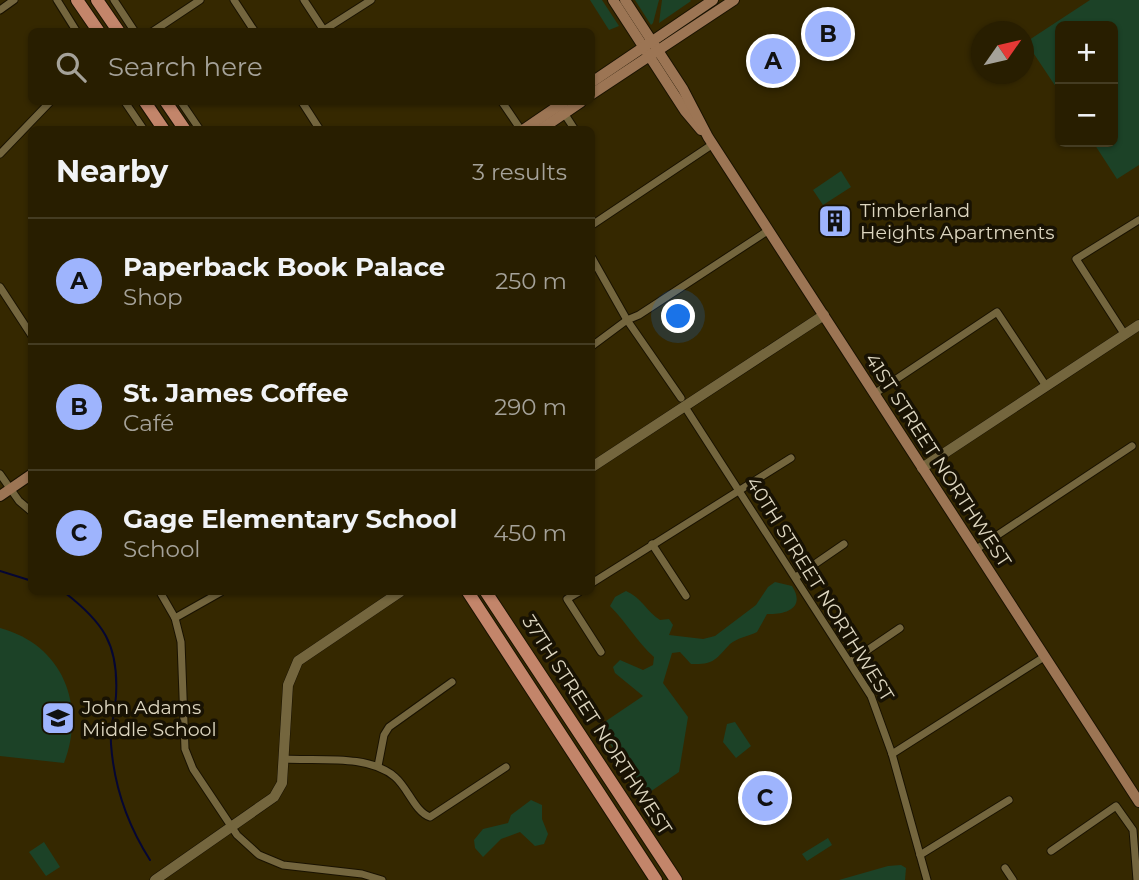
<!DOCTYPE html>
<meta charset="utf-8">
<style>
:root{--surface:#281e00;--page:#342b0f;--text:#f1f3f6;--muted:#a5a299;--line:#443c22;--accent:#9eb4fd}
body{margin:0;font-family:Montserrat,sans-serif;background:var(--page);color:var(--text)}
.controls{position:absolute;right:21px;top:21px;display:grid;overflow:hidden;border-radius:10px;box-shadow:0 2px 5px #0004}
.controls button{width:63px;height:63px;display:grid;place-items:center;padding:0;border:0;border-bottom:2px solid var(--line);background:var(--surface);color:var(--text);font:35px sans-serif}
.compass{position:absolute;left:971px;top:21px;width:63px;height:63px;border-radius:50%;background:var(--surface);box-shadow:0 2px 5px #0004;rotate:56deg}
.you{position:absolute;left:679px;top:317px;width:24px;height:24px;margin:-18px;border:5px solid #fff;border-radius:50%;background:#1a73e8;box-shadow:0 0 0 10px #1a73e833}
.badge{display:grid;place-items:center;width:46px;height:46px;border-radius:50%;background:var(--accent);color:#111;font-size:23px;font-weight:700}
.pin{position:absolute;translate:-50% -50%;border:4px solid #fff;box-shadow:0 2px 7px #0006}
.list{margin:0;padding:0;list-style:none}
h2{display:flex;justify-content:space-between;align-items:center;height:91px;margin:0;padding:0 28px;font-size:30px}
h2 small{font-size:23px;font-weight:400;color:var(--muted)}
.list li{display:grid;grid-template-columns:46px 1fr auto;gap:21px;align-items:center;box-sizing:border-box;height:126px;padding:0 28px;border-top:2px solid var(--line)}
.list b{display:block;font-size:26px;white-space:nowrap}
.list p{margin:0;font-size:23px;white-space:nowrap;color:var(--muted)}
.list em{font-size:23px;font-style:normal;color:var(--muted)}
.icon{flex:none;width:38px;height:38px;fill:none;stroke:currentColor;stroke-width:2;stroke-linecap:round;stroke-linejoin:round}
.map{position:relative;flex:none;width:1139px;height:880px;overflow:hidden}
.search{position:absolute;background:var(--surface);box-shadow:0 2px 5px #0004;left:28px;top:28px;width:567px;height:77px;display:flex;align-items:center;gap:18px;box-sizing:border-box;padding:0 24px;border-radius:10px;color:var(--muted);font-size:26px}
.panel{position:absolute;background:var(--surface);box-shadow:0 2px 5px #0004;left:28px;top:126px;width:567px;height:469px;border-radius:10px}
.map>svg:first-child{display:block}
</style>
<div class="map">
<svg width="1139" height="880" viewBox="0 0 1139 880">
<rect width="100%" height="100%" fill="#352800"/>
<g fill="#1c4227">
<polygon points="590,0 602,0 619,26 609,30"/>
<polygon points="635,0 659,0 653,23 651,25"/>
<polygon points="662,0 690,0 691,1 659,23"/>
<polygon points="1090,0 1139,0 1139,165 1117,179 1093,142 1113,142 1113,26 1060,26 1060,93 1026,42"/>
<polygon points="841,171 851,187 823,205 813,190"/>
<path d="M775,582L792,586C806,608 786,615 767,614L757,632C749,636 737,638 730,644C716,659 714,665 691,664L680,652L672,653L663,683L688,717L679,772L644,796L603,733L606,721L643,696L615,673L613,667L620,660L643,670L653,665L654,657C637,642 627,623 610,606L615,597L626,591C641,597 647,612 660,620L669,619L673,625L669,635L703,639L715,636L756,605L768,587Z"/>
<path d="M0,628C63,645 86,705 64,763L0,756Z"/>
<polygon points="735,722 751,746 736,758 723,742 727,724"/>
<polygon points="531,800 542,805 542,819 548,834 544,844 535,846 520,832 501,839 483,857 475,848 474,840 483,829 508,823 511,815"/>
<polygon points="828,838 832,845 807,861 802,854"/>
<polygon points="44,842 60,867 46,876 29,852"/>
<polygon points="901,865 906,868 905,880 839,880 888,866"/>
</g>
<g fill="none" stroke-linecap="round" stroke-linejoin="round">
<g stroke="#050633" stroke-width="2">
<polyline points="0,571 32,581"/>
<path d="M64,592C103,622 119,644 116,696C115,711 110,728 111,744C114,786 127,824 150,860"/>
</g>
<g stroke="#191201" stroke-width="9">
<g id="minor">
<polyline points="57,0 77,32"/>
<polyline points="114,0 135,32"/>
<polyline points="234,0 255,32"/>
<polyline points="304,0 325,32"/>
<polyline points="0,10 14,0"/>
<polyline points="324,30 371,0"/>
<polyline points="152,32 200,0"/>
<polyline points="125,102 144,130"/>
<polyline points="181,102 200,130"/>
<polyline points="302,102 320,130"/>
<polyline points="502,102 521,130"/>
<polyline points="562,110 575,130"/>
<polyline points="0,154 50,102"/>
<polyline points="592,225 713,144"/>
<polyline points="592,258 627,320 681,398"/>
<polyline points="0,287 32,336"/>
<polyline points="1125,335 1076,259 1139,220"/>
<polyline points="592,346 627,320 639,315 769,230"/>
<polyline points="874,394 997,312 1046,386"/>
<polyline points="685,407 871,696 892,754 927,880"/>
<polyline points="0,474 19,501 32,512"/>
<polyline points="652,544 686,596"/>
<polyline points="975,550 1132,446"/>
<polyline points="796,577 844,544"/>
<polyline points="592,583 791,458"/>
<polyline points="160,592 175,618 181,642 185,749 193,769 237,835 259,855 283,865 362,874 382,880"/>
<polyline points="579,592 567,599 601,652"/>
<polyline points="175,618 221,592"/>
<polyline points="850,662 900,628"/>
<polyline points="892,754 1044,657"/>
<path d="M285,759C318,761 369,754 395,777C408,788 415,812 430,817L506,767"/>
<polyline points="378,766 384,735 389,727 452,682"/>
<polyline points="1051,851 1116,806 1133,830 1137,880"/>
<polyline points="920,855 1009,800"/>
<polyline points="1005,868 1013,880"/>
</g>
</g>
<g stroke="#191201" stroke-width="11">
<g id="tertiary">
<polyline points="592,467 824,315"/>
<polyline points="922,468 1139,325"/>
<polyline points="155,880 274,797 282,783 288,685 298,661 400,592"/>
</g>
</g>
<g stroke="#191201" stroke-width="12">
<g id="secondary">
<polyline points="613,0 685,111 701,130"/>
<polyline points="625,0 683,89 708,137 1139,802"/>
<polyline points="592,82 713,0"/>
<polyline points="592,94 734,0"/>
<polyline points="523,130 564,102"/>
<polyline points="540,130 581,102"/>
<polyline points="0,496 32,474"/>
</g>
</g>
<g stroke="#191201" stroke-width="14">
<g id="primary">
<polyline points="77,0 99,32"/>
<polyline points="97,0 119,32"/>
<polyline points="145,102 164,130"/>
<polyline points="166,102 185,130"/>
<polyline points="468,592 656,880"/>
<polyline points="486,592 676,880"/>
</g>
</g>
<use href="#minor" stroke="#74663e" stroke-width="7"/>
<use href="#tertiary" stroke="#74663e" stroke-width="10"/>
<use href="#secondary" stroke="#9c7554" stroke-width="10"/>
<use href="#primary" stroke="#c3856a" stroke-width="12"/>
</g>
<defs>
<g id="building-square" transform="scale(1.75)"><rect x="-9" y="-9" width="18" height="18" rx="4" fill="#9eb4fd" stroke="#181203"/><path d="M-4-6H4V6H1V3H-1V6H-4ZM-2.5-4.3h1.7v1.8h-1.7ZM.8-4.3h1.7v1.8H.8ZM-2.5-1h1.7V.8h-1.7ZM.8-1h1.7V.8H.8Z" fill="#111"/></g>
<g id="school-square" transform="scale(1.75)"><rect x="-9" y="-9" width="18" height="18" rx="4" fill="#9eb4fd" stroke="#181203"/><path d="M0-5L7-2L0 1L-7-2ZM-4 1L0 2.5L4 1V4Q0 6-4 4Z" fill="#111"/></g>
</defs>
<g fill-rule="evenodd">
<use href="#building-square" x="835" y="221"/>
<use href="#school-square" x="58" y="718"/>
</g>
<g text-anchor="middle" dominant-baseline="central" stroke-width="7" stroke-linejoin="round" paint-order="stroke">
<g font-size="19" fill="#ddd6c0" stroke="#181203" text-anchor="start">
<text x="860" y="210">Timberland<tspan x="860" dy="22">Heights Apartments</tspan></text>
<text x="82" y="707">John Adams<tspan x="82" dy="22">Middle School</tspan></text>
</g>
<g font-size="19" fill="#ddd6c0" stroke="#181203">
<text transform="translate(938 460) rotate(57)">41ST STREET NORTHWEST</text>
<text transform="translate(820 589) rotate(58)">40TH STREET NORTHWEST</text>
<text transform="translate(597 725) rotate(57)">37TH STREET NORTHWEST</text>
</g>
</g>
</svg>
<div class="controls">
<button>+</button>
<button>−</button>
</div>
<svg class="compass" viewBox="-18 -18 36 36"><path d="M0-13l5 13h-10z" fill="#e53935"/><path d="M0 13l5-13h-10z" fill="#a5a299"/></svg>
<div class="you"></div>
<div class="pin badge" style="left:773px;top:61px">A</div>
<div class="pin badge" style="left:828px;top:34px">B</div>
<div class="pin badge" style="left:765px;top:798px">C</div>
<div class="search"><svg class="icon" aria-label="search" viewBox="0 0 24 24"><circle cx="10" cy="10" r="6"/><path d="M15 15l6 6"/></svg>Search here</div>
<section class="panel">
<h2>Nearby<small>3 results</small></h2>
<ul class="list">
<li><span class="badge">A</span><div><b>Paperback Book Palace</b><p>Shop</p></div><em>250 m</em></li>
<li><span class="badge">B</span><div><b>St. James Coffee</b><p>Café</p></div><em>290 m</em></li>
<li><span class="badge">C</span><div><b>Gage Elementary School</b><p>School</p></div><em>450 m</em></li>
</ul>
</section>
</div>
